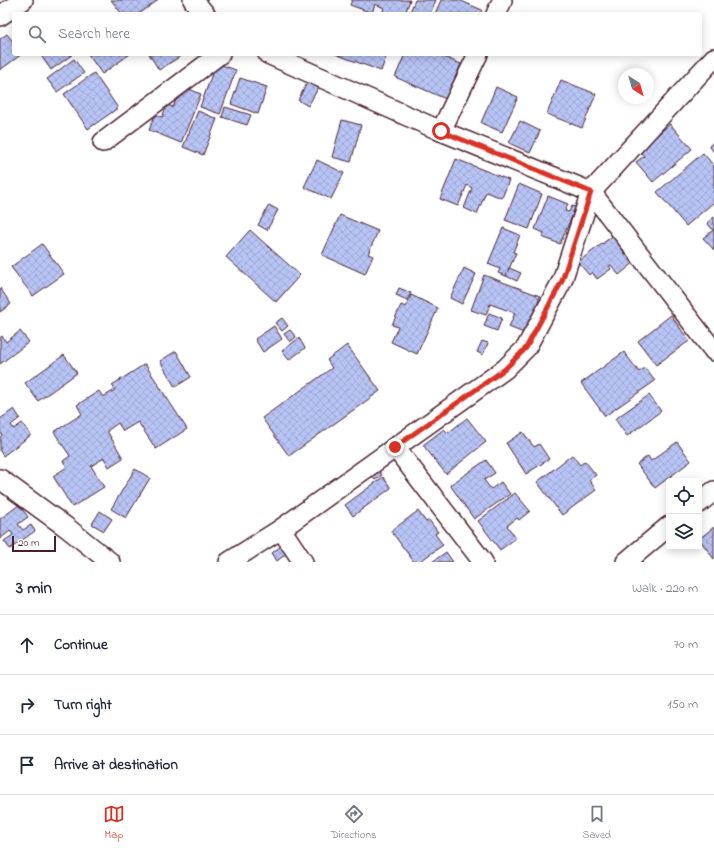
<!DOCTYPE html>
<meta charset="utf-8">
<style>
:root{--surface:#fff;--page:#f6f6f7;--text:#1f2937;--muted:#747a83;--line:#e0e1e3;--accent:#d93025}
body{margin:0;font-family:"Indie Flower",sans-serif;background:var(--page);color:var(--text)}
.controls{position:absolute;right:12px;bottom:12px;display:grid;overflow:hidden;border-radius:4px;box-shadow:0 2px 10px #0003}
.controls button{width:36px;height:36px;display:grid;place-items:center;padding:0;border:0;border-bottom:1px solid var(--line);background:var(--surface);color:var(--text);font:20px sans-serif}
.compass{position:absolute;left:618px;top:68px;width:36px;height:36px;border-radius:50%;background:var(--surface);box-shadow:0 2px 10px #0003;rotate:143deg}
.scale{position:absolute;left:12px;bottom:10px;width:44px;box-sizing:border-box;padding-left:4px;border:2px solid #4a1f2b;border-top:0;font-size:11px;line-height:14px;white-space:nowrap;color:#4a1f2b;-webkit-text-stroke:3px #fff;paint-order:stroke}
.stop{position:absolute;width:12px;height:12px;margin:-9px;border:3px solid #d93025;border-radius:50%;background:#fff}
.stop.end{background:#d93025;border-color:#fff;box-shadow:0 1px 4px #0008}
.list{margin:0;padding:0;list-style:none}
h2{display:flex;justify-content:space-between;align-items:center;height:52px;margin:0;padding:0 16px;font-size:17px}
h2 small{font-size:13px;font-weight:400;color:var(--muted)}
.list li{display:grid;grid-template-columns:26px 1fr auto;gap:12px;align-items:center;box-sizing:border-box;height:60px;padding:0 16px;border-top:1px solid var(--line)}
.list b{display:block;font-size:15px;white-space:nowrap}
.list em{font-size:13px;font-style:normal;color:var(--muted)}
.icon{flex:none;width:22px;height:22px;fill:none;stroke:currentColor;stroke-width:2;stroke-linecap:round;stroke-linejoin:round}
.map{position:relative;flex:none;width:714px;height:562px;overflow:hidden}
.search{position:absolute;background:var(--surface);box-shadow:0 2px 10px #0003;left:12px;right:12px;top:12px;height:44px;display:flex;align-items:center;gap:10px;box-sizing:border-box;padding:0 14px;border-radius:4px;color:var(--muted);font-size:15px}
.sheet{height:232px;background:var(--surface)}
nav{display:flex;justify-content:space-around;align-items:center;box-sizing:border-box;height:56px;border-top:1px solid var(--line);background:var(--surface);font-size:11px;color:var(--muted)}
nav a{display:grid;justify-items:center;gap:2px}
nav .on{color:var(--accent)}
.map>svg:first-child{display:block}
</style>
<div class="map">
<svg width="714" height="562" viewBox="0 0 714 562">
<defs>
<pattern id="building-cross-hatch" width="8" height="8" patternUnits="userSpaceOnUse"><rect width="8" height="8" fill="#b7c4f5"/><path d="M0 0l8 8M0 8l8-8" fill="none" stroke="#9fa8d2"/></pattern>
</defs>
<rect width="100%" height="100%" fill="#fff"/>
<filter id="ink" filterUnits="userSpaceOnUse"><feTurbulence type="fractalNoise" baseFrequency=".025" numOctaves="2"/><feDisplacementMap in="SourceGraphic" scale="8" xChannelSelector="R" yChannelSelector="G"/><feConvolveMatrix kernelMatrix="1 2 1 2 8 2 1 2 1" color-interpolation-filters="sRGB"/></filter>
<g filter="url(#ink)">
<g fill="url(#building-cross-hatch)" stroke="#4a1f2b">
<polygon points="111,0 157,0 157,1 139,14 122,14"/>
<polygon points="352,0 410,0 405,14 382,14 384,8 375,4 372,13 350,5"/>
<polygon points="415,0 436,0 430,14 415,14 410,12"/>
<polygon points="441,0 459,0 482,10 480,14 435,14"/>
<polygon points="7,34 14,43 14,54 22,54 0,70 0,39"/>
<polygon points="40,54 73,54 51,70"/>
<polygon points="88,54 130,54 102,74"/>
<polygon points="149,54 184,54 159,70"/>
<polygon points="335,54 387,54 381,71"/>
<polygon points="405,54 437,54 461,64 446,99 395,77"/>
<polygon points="74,59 84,73 57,92 47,79"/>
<polygon points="216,63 236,70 220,114 200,107"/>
<polygon points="94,73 118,108 88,129 64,94"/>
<polygon points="240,78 267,87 258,114 231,104"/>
<polygon points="561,80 596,94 582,128 547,114"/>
<polygon points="308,81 319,87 308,106 298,100"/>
<polygon points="182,86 201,94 181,143 149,130 155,115 162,117 167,105 173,107"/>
<polygon points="496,87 518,97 502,132 481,123"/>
<polygon points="225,107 251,115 247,125 222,117"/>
<polygon points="198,111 217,119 203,155 183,147"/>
<polygon points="342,120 361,125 351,162 332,157"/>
<polygon points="520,121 540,131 530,153 509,143"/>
<polygon points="670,124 692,149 653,182 636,162 644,156 639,151"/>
<polygon points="714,142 714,152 709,146"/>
<polygon points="703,153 714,166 714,202 686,226 657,192"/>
<polygon points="456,159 509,180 502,198 486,192 477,214 464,208 472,188 467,185 458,206 440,199"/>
<polygon points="317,160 344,173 331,199 304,187"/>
<polygon points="519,184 542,194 529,229 505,220"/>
<polygon points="548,196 568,204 565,211 569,212 572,206 576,207 560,244 542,237 544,233 535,229"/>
<polygon points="269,205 278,210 267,230 258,225"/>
<polygon points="340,215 378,231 368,254 373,256 365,274 322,255"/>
<polygon points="714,217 714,250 703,238 713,230 707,223"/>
<polygon points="503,228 520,235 513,252 516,253 506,276 498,273 500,269 488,264"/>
<polygon points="250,230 300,275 276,302 226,257"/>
<polygon points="615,234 636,261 619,275 611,265 609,266 611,269 597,279 592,272 589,275 578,262"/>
<polygon points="42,244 64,274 33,296 11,267"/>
<polygon points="464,268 476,274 462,304 450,298"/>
<polygon points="509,268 521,273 517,281 506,276"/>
<polygon points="484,275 540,296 526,334 509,327 515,313 490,304 486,315 471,310"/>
<polygon points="0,288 11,304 0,312"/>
<polygon points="399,288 411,293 407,300 396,295"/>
<polygon points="411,295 438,308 417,354 391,342 398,327 392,325 401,305 406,307"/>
<polygon points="489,313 502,318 497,331 484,326"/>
<polygon points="671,315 689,341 656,365 638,341"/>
<polygon points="282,318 288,326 282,331 275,323"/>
<polygon points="274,326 282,339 263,352 255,339"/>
<polygon points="290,330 296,337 290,342 284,334"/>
<polygon points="20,331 29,342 0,364 0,338 2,336 6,342"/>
<polygon points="299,338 305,348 289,360 282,351"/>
<polygon points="482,341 488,343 483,355 477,352"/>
<polygon points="347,345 380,391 289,456 262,418 332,368 327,360"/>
<polygon points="176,351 191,377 175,387 160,361"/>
<polygon points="624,352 639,372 645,368 655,381 605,416 581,383"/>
<polygon points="64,355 77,373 38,401 25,383"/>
<polygon points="145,364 187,429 156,449 138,422 123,431 118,423 107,431 123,458 109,467 104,458 91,466 104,487 72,507 53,476 67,467 63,461 70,456 54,432 82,414 77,405 99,391 103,397 115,390 112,385"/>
<polygon points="649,395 661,411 627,436 615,419"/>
<polygon points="14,409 20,418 11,425 14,429 22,423 31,435 3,456 0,451 0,437 2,435 0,431 0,419"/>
<polygon points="467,418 486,442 446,474 423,445 444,429 448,433"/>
<polygon points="523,432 534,447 539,444 549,459 526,474 506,443"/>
<polygon points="677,442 691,461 655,488 637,464 648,456 651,461"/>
<polygon points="572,455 580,465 585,461 596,475 589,480 596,490 562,515 537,482"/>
<polygon points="486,460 495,473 484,480 491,489 501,482 510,494 474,519 450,485"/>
<polygon points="135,469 150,478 126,518 111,509"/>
<polygon points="378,470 382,475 375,480 371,475"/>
<polygon points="383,477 391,488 353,516 345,505"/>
<polygon points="515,493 530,511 519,520 517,518 507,526 516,538 500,550 478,521"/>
<polygon points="19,505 28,517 18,524 23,530 31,525 35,531 10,549 4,541 13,535 10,531 0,539 0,519"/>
<polygon points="100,511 112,519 104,531 92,524"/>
<polygon points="418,511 426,522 429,520 438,532 435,534 443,545 419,562 414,562 391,531"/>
<polygon points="714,527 714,559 699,539"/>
<polygon points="285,543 291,550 277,561 272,553"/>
<polygon points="446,552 453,562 432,562"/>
</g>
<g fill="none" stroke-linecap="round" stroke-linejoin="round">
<g stroke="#4a1f2b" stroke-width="22">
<g id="minor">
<polyline points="193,0 205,14"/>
<polyline points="496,14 502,1"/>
<polyline points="0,16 23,0"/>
<polyline points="268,54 441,131 591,192 714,351"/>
<polyline points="441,131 478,54"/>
<polyline points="103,142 220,54"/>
<polyline points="395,447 483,562"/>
<polyline points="0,479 66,527 110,562"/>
<polyline points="699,503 714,491"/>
<polyline points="281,529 303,562"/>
<polyline points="229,562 281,529 505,369 526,348 562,281 591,192 714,58"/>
<polyline points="626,562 669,526"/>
</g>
</g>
<use href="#minor" stroke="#fff" stroke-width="19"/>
</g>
</g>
<g fill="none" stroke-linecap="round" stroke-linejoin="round" filter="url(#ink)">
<polyline stroke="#d93025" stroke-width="5" points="395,447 505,369 526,348 562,281 591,192 441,131"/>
</g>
</svg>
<div class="controls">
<button><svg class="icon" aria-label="locate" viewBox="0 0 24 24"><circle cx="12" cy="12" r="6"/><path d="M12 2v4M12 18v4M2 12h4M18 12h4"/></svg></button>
<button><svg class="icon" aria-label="layers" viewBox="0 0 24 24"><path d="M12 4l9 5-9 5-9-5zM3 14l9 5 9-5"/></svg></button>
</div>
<svg class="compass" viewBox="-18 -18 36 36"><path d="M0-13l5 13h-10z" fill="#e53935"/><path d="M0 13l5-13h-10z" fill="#747a83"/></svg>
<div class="scale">20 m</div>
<div class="stop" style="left:441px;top:131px"></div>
<div class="stop end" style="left:395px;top:447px"></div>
<div class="search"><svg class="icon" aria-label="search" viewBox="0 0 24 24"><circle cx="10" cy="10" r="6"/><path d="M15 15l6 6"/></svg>Search here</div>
</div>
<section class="sheet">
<h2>3 min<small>Walk · 220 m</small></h2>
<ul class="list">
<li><svg class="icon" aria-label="ahead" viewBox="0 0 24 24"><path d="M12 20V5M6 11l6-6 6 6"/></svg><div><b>Continue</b></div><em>70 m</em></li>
<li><svg class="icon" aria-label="right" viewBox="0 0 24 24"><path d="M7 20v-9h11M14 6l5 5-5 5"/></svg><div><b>Turn right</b></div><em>150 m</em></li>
<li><svg class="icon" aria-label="arrive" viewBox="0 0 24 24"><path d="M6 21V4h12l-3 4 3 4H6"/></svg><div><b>Arrive at destination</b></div></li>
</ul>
</section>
<nav>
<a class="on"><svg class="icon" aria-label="map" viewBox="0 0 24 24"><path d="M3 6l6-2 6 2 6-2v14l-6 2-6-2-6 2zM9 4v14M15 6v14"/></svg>Map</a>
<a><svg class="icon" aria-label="directions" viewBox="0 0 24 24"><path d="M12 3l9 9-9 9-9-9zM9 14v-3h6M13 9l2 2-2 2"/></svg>Directions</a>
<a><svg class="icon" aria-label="saved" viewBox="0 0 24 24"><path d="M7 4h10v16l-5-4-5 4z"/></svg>Saved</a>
</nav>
